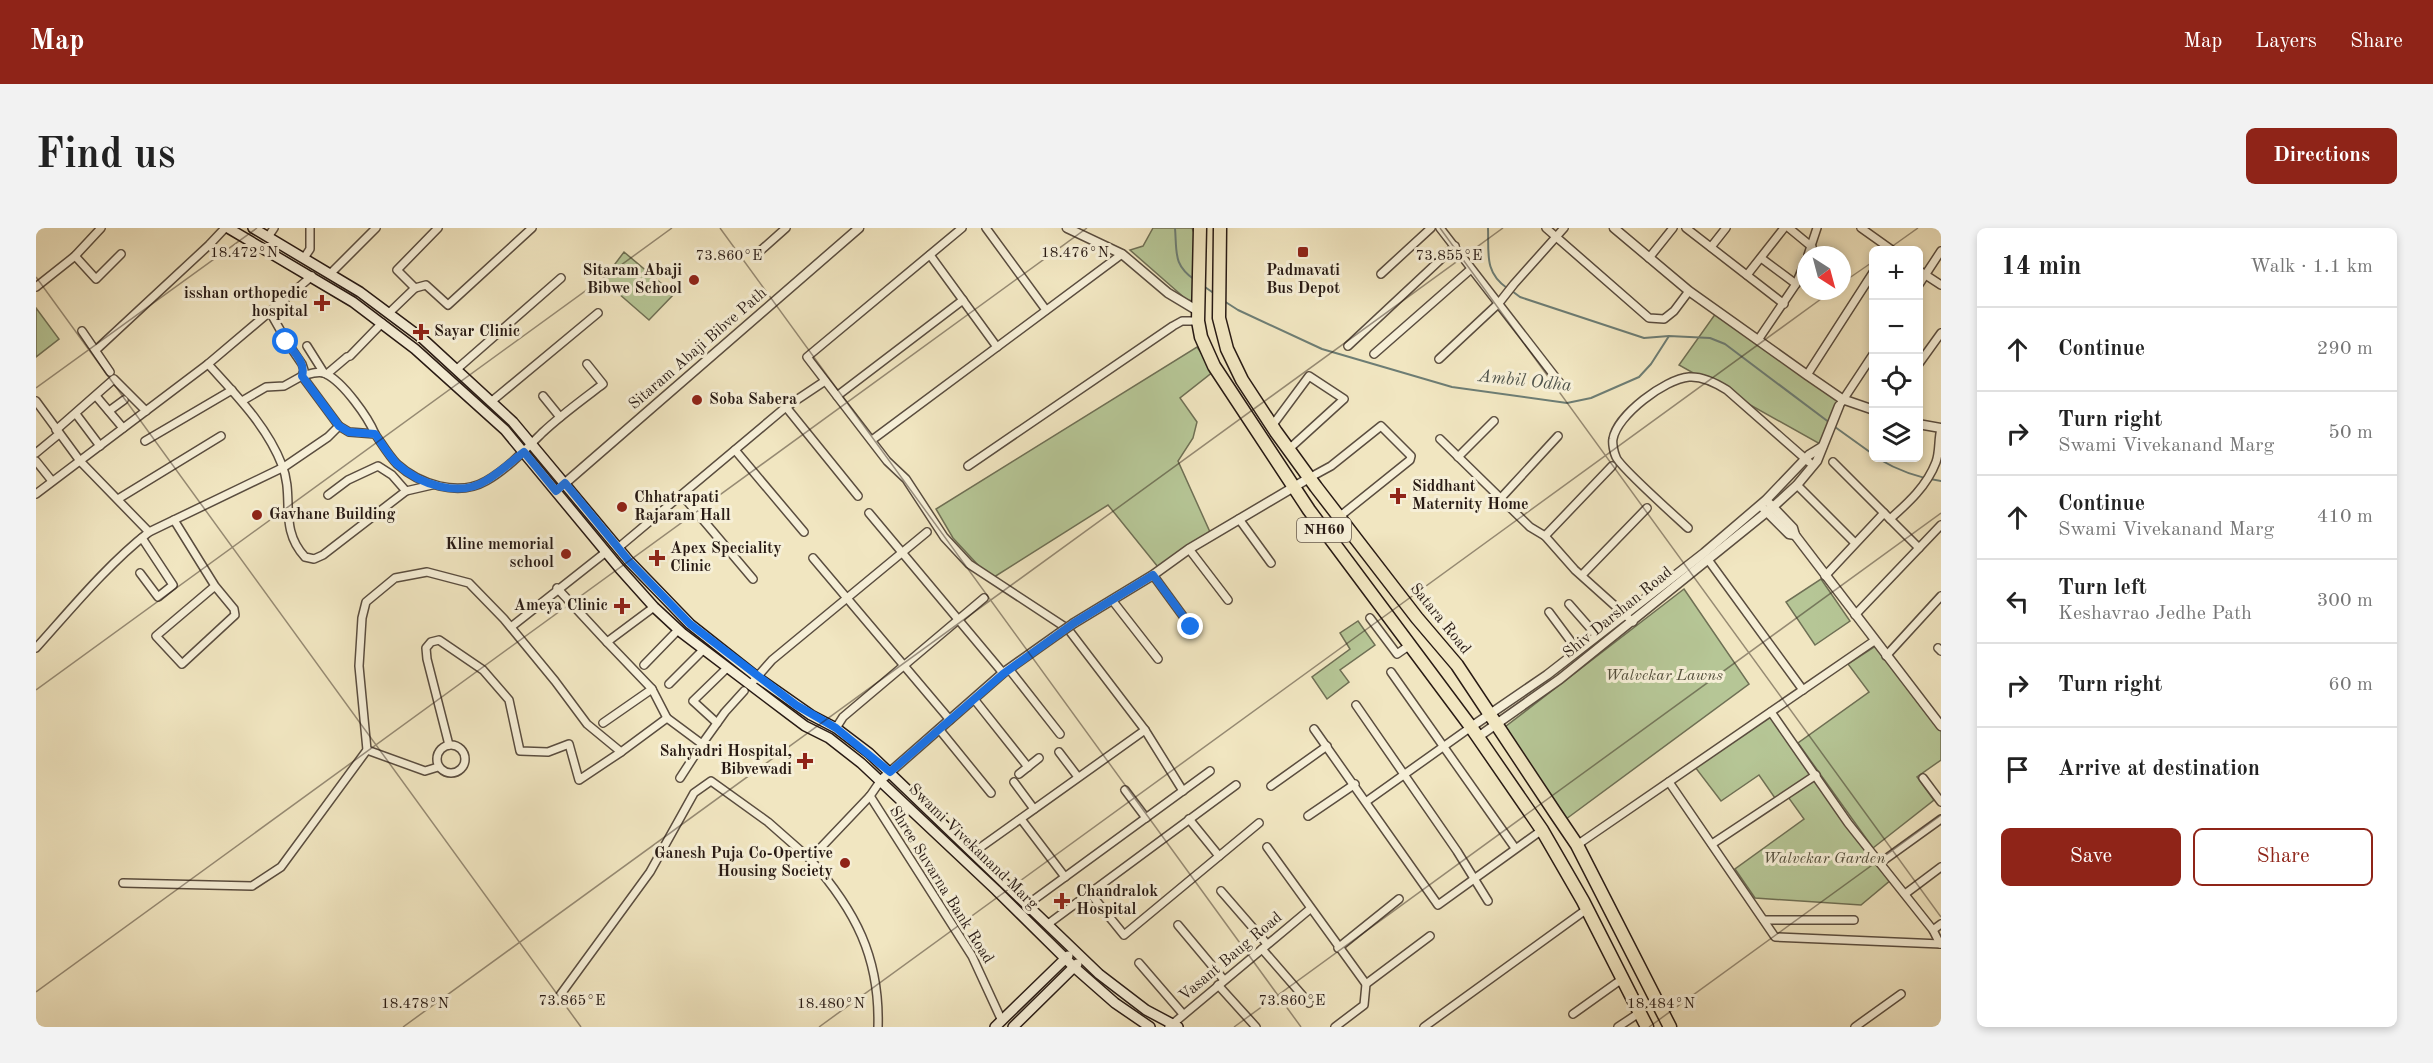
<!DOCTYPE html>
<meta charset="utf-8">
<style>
:root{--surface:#fff;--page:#f2f2f2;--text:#222;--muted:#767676;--line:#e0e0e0;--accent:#8f2418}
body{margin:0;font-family:"Old Standard TT",serif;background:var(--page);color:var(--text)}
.controls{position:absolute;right:18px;top:18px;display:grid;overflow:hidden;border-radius:9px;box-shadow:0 3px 9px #0003}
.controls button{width:54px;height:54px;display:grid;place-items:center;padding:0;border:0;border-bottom:2px solid var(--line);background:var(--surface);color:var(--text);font:30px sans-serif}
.compass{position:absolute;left:1761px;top:18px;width:54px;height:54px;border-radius:50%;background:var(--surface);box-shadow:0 3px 9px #0003;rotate:144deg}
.stop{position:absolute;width:18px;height:18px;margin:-14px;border:4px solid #1a73e8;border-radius:50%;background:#fff}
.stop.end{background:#1a73e8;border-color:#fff;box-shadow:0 2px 6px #0008}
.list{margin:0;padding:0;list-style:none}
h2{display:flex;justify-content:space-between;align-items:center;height:78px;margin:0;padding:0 24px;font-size:26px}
h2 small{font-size:20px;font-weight:400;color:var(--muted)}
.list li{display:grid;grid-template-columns:39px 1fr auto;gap:18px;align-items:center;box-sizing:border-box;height:84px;padding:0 24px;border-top:2px solid var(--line)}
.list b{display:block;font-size:22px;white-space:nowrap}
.list p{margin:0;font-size:20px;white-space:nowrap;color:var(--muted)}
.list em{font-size:20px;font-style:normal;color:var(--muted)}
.actions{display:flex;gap:12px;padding:18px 24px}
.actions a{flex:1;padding:14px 0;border:2px solid var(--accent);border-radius:9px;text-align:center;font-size:21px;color:var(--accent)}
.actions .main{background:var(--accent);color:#fff}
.icon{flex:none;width:33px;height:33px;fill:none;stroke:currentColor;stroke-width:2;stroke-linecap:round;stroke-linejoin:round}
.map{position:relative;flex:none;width:1905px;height:799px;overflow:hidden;border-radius:9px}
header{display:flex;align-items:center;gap:36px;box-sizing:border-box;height:84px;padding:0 30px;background:var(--accent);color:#fff}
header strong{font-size:28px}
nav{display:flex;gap:33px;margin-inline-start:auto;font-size:21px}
.intro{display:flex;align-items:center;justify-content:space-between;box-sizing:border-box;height:144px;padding:0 36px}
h1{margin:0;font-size:42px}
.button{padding:15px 27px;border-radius:9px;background:var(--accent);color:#fff;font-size:21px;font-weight:700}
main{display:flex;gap:36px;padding:0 36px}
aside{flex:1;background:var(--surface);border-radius:9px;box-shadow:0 3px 9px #0003}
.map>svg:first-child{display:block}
</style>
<header>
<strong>Map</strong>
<nav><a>Map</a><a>Layers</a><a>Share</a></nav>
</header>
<div class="intro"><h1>Find us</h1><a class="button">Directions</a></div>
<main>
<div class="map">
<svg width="1905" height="799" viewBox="0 0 1905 799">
<rect width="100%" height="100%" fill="#f1e6c1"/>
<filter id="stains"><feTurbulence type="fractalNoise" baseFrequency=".00333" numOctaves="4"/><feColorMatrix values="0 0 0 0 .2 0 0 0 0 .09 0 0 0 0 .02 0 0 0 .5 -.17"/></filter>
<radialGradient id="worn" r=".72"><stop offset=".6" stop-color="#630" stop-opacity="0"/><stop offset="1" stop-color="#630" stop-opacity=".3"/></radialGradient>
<g fill="#b6c696" stroke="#6f7055" stroke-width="1.5">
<polygon points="1117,0 1156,0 1158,5 1157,73 1151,72 1094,22 1107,18"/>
<polygon points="588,24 638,66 613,92 567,52"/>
<polygon points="0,80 23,111 0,129"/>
<polygon points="1680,85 1802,173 1784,216 1643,137"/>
<polygon points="1161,119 1178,143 1144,170 1161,194 1157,210 1142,233 1174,304 1122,339 1072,277 955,351 917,310 900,281"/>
<polygon points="1785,351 1814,393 1779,417 1750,374"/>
<polygon points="1648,361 1713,456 1526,594 1465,502"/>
<polygon points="1322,393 1339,417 1304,442 1313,454 1291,471 1276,449 1314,421 1304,405"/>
<polygon points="1841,417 1905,499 1905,532 1881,549 1898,572 1837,620 1762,515 1833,464 1812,436"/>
<polygon points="1735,484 1856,651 1825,677 1719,670 1699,641 1768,591 1750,566 1741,573 1723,547 1685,573 1659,539"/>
</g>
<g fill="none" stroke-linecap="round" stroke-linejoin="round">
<g stroke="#6d7d74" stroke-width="2">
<path d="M1139,0C1141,25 1137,37 1159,52"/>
<path d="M1452,0C1453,25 1448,44 1471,60"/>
<polyline points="1166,57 1179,66"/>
<polyline points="1476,63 1484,69 1608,110 1633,108 1674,110 1689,116 1794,195"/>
<polyline points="1188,73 1202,82 1286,121 1416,159 1531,175 1555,170 1603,149 1615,136 1633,108"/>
<polyline points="1799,199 1838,227"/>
<path d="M1841,230C1861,242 1882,250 1905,253"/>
</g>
<g stroke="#5a4d3f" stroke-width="10">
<g id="minor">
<polyline points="926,0 771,129 851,233 870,251 908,309 933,336 1032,401 1109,502 1147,563"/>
<polyline points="950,0 1010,82"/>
<polyline points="1404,0 1527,159"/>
<polyline points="1510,0 1613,90 1628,91 1638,83 1653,63"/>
<polyline points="1650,0 1748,76"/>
<polyline points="1753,0 1776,19"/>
<polyline points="1825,0 1856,22"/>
<polyline points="232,9 238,0"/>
<polyline points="1675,19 1690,0"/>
<polyline points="723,24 750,0"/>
<polyline points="894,27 961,119"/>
<polyline points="1772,27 1781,0"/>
<polyline points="39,28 60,51 85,26"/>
<polyline points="268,30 274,21 274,0"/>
<polyline points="1613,30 1637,0"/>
<polyline points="1725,30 1760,56"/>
<polyline points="1882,42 1905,57"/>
<polyline points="295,45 340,0"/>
<polyline points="1345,46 1395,0"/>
<polyline points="1711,47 1748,0"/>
<polyline points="1882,58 1905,23"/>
<polyline points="0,59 39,28 65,0"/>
<polyline points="379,60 390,57 412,77 496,0"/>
<path d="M234,84L251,114L266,136L268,142L266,148C274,146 283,142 290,146C307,154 332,189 339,206"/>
<polyline points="353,85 379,60 361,42 402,0"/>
<polyline points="46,103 74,144"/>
<polyline points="1722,112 1760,56 1770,32"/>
<polyline points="271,118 288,145"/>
<polyline points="1312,118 1419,18"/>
<polyline points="60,122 173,17 189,0"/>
<polyline points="1338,126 1435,41"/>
<polyline points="314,128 346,95"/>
<polyline points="1403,131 1463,75 1478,56 1528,0"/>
<path d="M172,136C200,167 231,198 246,237C259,269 242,300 269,329L278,331L287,327L370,263L396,257"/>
<polyline points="1882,137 1905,105"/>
<polyline points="421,141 525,50"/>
<polyline points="291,146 311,129"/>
<polyline points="1771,147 1838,43"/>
<polyline points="60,168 87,200"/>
<polyline points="507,168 524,189"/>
<polyline points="801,168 927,72"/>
<polyline points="0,173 44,233 113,304"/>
<polyline points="206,173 230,159 248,158 266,148 303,198"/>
<polyline points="456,173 562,85"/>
<polyline points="1805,175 1838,125"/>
<polyline points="750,179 822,268"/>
<polyline points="73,183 88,172"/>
<polyline points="40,186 64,218"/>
<polyline points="1236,198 1273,148 1308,171 1253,221"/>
<polyline points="20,202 78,151 110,183"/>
<polyline points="1404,211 1494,299 1509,308 1539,342 1597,394"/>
<polyline points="836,212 1086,26"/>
<polyline points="109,213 196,162"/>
<polyline points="699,222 768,304"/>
<polyline points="0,225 23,206"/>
<polyline points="1422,229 1458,193"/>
<polyline points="0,233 16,253"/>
<polyline points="1797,234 1883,320"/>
<polyline points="932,238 1137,98 1146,93 1162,93"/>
<polyline points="1273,250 1295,238 1345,198 1375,228 1374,232 1303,289"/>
<polyline points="1761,257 1819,315"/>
<polyline points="0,266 172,136 276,48"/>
<polyline points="292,267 312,252 342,238 356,247 370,263"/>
<polyline points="646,267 717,351"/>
<polyline points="82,271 185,208"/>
<polyline points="1464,271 1522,208"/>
<polyline points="833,285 967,445"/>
<polyline points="1203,291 1235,335"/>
<path d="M1854,291C1872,275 1891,258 1900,234C1904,223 1902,211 1905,201"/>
<polyline points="138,292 179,358 120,408 146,436 199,387 198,381 179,358"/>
<path d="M1652,300C1640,289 1583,238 1580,229C1578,225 1576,215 1577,211C1581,187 1629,151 1653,149C1667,148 1680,155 1691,162L1773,234"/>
<polyline points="1509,308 1576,238"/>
<polyline points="582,320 750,179 789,153"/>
<polyline points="1153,321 1192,372"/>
<polyline points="777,330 914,492"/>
<polyline points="1673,333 1767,462"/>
<polyline points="104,345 122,369 137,357 106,310"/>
<polyline points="1117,347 1155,399"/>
<polyline points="1546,347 1611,280"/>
<polyline points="1789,348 1848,285"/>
<polyline points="521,360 571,414"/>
<polyline points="1076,372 1122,431"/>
<polyline points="1533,376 1561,408"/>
<polyline points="618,379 571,414 616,461 631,490"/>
<polyline points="1513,384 1542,423"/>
<polyline points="1819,387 1905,297"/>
<polyline points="1334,390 1361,426 1374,417"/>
<polyline points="475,399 570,324"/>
<path d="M0,420C36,380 71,337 113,304L248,239L292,209L303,198L313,204L339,206C346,216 353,228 361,236C383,256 422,269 450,253C471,241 489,222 506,205C525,187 546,172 567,156L551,136"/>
<polyline points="1902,420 1905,423"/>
<polyline points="1850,428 1905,368"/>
<polyline points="608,437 642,402"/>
<polyline points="973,441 1024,506"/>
<polyline points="1355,444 1479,620"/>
<polyline points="633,456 667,422"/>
<polyline points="714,457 736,432 891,304"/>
<polyline points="938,471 992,539"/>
<polyline points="1320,477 1421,623 1452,673"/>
<polyline points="1735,484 1812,595 1897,702 1904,716"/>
<polyline points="567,495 616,461"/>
<polyline points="681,495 657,473 691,440"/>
<polyline points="800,500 807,489 948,370"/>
<polyline points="903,501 955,565"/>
<polyline points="1278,501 1402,677 1506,602"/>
<circle cx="415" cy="531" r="14"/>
<polyline points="413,517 391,431 390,420 395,414 403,412 447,442 473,472 484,523 512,524 533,516 543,552 585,524"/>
<polyline points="331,522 389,543 402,539"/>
<polyline points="1023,524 1042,549"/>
<polyline points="983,546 1003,530"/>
<polyline points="644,550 666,516"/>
<polyline points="1887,550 1905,574"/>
<polyline points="978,554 998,581"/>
<polyline points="1633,554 1739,709 1905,716"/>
<polyline points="1235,558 1291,518"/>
<polyline points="1089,562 1110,590"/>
<polyline points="834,568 936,728 966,793"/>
<polyline points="1331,573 1435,499"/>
<polyline points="1272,588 1319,556"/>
<polyline points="985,591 1029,649"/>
<polyline points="1153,591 1183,628"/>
<polyline points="1676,616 1780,547"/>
<polyline points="1541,617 1838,413"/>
<polyline points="1231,619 1330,756"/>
<polyline points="938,624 1109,502"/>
<polyline points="1844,635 1905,591"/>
<polyline points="87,655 216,658 245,639 331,522 323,438 326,390 330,374 359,350 391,344 433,355 468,391 519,453 551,496 585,524 631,490 666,516 689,484 708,463"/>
<polyline points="1185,663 1231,716"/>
<polyline points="1054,665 1088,707 1223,595"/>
<polyline points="1869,666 1905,639"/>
<polyline points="992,676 1174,543"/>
<polyline points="1728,692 1818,692"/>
<polyline points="1012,696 1200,557"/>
<polyline points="1142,697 1188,752"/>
<polyline points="1897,702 1905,696"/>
<polyline points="1302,720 1363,671"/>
<polyline points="1226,721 1273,775"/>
<polyline points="1103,735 1147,786"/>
<polyline points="1182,757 1220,799"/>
<polyline points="522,770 614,644 658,565 675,553 732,594 774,631"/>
<polyline points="1537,786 1586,751"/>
<path d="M842,799C844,729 819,682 774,631L834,568L845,552"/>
<polyline points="1133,799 1274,681"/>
<polyline points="1299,799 1328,777 1330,756 1394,708"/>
<polyline points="1388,799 1551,681"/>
<polyline points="1582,799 1603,785"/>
<polyline points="1819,799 1865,766"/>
</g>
</g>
<g stroke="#5a4d3f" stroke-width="11">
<g id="tertiary">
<polyline points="1031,0 1086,26 1132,65 1162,83"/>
<polyline points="1578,0 1653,63 1771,147 1806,171 1838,182"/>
<polyline points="1882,196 1905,200"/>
<polyline points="520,263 823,0"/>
<polyline points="1734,276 1757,300 1759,307 1905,498"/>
<polyline points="1728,281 1753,306 1759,307"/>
<polyline points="1038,395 1117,347 1153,321 1273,250"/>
<polyline points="1435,499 1511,447 1668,325 1730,272 1773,227 1786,219"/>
<polyline points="1442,509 1524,451 1737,279 1761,257 1781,233 1803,178"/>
<polyline points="845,552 967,445 1022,406"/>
</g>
</g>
<g stroke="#281a14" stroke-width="12">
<g id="secondary">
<polyline points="192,0 317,74 379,121 469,202 584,341 618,379 646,405 753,486 769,498 793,510 825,535 960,662 1038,739 1079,775 1114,799"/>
<polyline points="217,0 324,64 387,111 477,194 593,333 654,396 721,449 775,487 800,500 833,525 1063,746 1110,782 1142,799"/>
<polyline points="959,799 1032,728"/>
<polyline points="977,799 1041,736"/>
</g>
</g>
<g stroke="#281a14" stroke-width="15">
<g id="trunk">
<polyline points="1164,0 1162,93 1165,109 1178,138 1273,282 1435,499 1506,602 1547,673 1611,799"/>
<polyline points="1184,0 1183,90 1191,121 1206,152 1240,204 1280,259 1381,390 1421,437 1520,586 1541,617 1634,799"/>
</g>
</g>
<use href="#minor" stroke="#f6efd7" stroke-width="7"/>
<use href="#tertiary" stroke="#f6efd7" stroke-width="8"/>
<use href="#secondary" stroke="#f6efd7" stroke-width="9"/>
<use href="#trunk" stroke="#f1e6c1" stroke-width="12"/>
<g stroke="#5a4d3f" stroke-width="11" stroke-linecap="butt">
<polyline id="tertiary-bridge" points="1022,406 1038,395"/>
</g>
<use href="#tertiary-bridge" stroke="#f6efd7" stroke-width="8"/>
</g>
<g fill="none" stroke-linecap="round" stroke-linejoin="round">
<path stroke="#1a73e8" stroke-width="8" d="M250,114C258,124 270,135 266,148L303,198L313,204L339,206C346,216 353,228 361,236C384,257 424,270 451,252C464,244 476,233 488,224L520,263L529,255L593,333L654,396L760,477L800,500L854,544L967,446L1038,395L1117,347L1155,399"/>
</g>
<path fill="none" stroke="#281a14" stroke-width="1.5" stroke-opacity="0.45" d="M684,0L1265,799M1404,0L1905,689M1851,22L1882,0M0,49L545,799M1806,55L1838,33M0,160L221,0M0,462L636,0M0,764L1051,0M367,799L1467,0M783,799L1796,63M1198,799L1905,285M1613,799L1905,587"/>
<g fill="#8f2418" stroke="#f6efd7" stroke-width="2">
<rect x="1261" y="18" width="12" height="12" rx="3"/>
<circle cx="658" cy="52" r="6"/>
<path d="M283 66h6v6h6v6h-6v6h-6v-6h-6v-6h6z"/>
<path d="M382 95h6v6h6v6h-6v6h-6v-6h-6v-6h6z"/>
<circle cx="661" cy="172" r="6"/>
<path d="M1359 259h6v6h6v6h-6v6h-6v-6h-6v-6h6z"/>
<circle cx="586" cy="279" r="6"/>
<circle cx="221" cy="287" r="6"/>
<circle cx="530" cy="326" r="6"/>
<path d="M618 321h6v6h6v6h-6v6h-6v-6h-6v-6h6z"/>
<path d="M583 369h6v6h6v6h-6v6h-6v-6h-6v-6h6z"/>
<path d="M766 524h6v6h6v6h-6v6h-6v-6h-6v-6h6z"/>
<circle cx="809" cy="635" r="6"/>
<path d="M1023 664h6v6h6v6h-6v6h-6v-6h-6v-6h6z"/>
</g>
<g text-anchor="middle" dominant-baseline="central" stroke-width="6" stroke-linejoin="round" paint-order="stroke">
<rect fill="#f6efd7" stroke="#665a4e" stroke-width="1.5" x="1261" y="290" width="54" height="24" rx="4.5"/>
<g font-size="15" font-weight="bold" fill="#281a14">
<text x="1288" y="302">NH60</text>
</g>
<g font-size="16" font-weight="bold" fill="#281a14" stroke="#f6efd7" text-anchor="start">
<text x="646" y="43" text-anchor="end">Sitaram Abaji<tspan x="646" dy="18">Bibwe School</tspan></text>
<text x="1267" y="43" text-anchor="middle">Padmavati<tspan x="1267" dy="18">Bus Depot</tspan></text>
<text x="272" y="66" text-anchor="end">isshan orthopedic<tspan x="272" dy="18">hospital</tspan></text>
<text x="398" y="104">Sayar Clinic</text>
<text x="673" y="172">Soba Sabera</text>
<text x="1376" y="259">Siddhant<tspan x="1376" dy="18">Maternity Home</tspan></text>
<text x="598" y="270">Chhatrapati<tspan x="598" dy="18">Rajaram Hall</tspan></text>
<text x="233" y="287">Gavhane Building</text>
<text x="518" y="317" text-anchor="end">Kline memorial<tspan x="518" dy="18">school</tspan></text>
<text x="634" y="321">Apex Speciality<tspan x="634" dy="18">Clinic</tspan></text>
<text x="572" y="378" text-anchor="end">Ameya Clinic</text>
<text x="756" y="524" text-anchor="end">Sahyadri Hospital,<tspan x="756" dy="18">Bibvewadi</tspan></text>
<text x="797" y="626" text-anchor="end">Ganesh Puja Co-Opertive<tspan x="797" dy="18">Housing Society</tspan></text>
<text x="1040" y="664">Chandralok<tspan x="1040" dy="18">Hospital</tspan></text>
</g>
<g font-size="16" fill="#281a14" stroke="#f6efd7">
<text transform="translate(662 121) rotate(-41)">Sitaram Abaji Bibve Path</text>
<text transform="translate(1582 385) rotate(-39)">Shiv Darshan Road</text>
<text transform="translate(1404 391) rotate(51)">Satara Road</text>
<text transform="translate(937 619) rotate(44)">Swami Vivekanand Marg</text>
<text transform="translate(905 657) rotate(58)">Shree Suvarna Bank Road</text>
<text transform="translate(1195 729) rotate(-40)">Vasant Baug Road</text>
</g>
<g font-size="16" font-style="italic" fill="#534e3b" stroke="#f6efd7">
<text x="1628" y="448">Walvekar Lawns</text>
<text x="1788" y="631">Walvekar Garden</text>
</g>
<g font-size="18" font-style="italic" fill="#50544c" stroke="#f6efd7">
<text transform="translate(1489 153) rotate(6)">Ambil Odha</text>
</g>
</g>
<g font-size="15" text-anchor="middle" fill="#281a14" stroke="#f6efd7" stroke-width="6" stroke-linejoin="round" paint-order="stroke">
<text x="208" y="29">18.472°N</text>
<text x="1039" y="29">18.476°N</text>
<text x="693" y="32">73.860°E</text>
<text x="1413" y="32">73.855°E</text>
<text x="536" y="777">73.865°E</text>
<text x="1256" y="777">73.860°E</text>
<text x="379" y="780">18.478°N</text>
<text x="795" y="780">18.480°N</text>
<text x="1625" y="780">18.484°N</text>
</g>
<rect width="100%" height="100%" filter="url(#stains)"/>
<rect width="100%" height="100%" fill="url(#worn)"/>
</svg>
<div class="controls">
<button>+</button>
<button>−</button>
<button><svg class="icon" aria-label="locate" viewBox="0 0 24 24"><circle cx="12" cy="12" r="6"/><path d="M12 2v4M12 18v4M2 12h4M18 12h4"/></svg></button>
<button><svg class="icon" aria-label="layers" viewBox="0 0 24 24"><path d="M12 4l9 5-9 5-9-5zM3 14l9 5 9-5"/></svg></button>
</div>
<svg class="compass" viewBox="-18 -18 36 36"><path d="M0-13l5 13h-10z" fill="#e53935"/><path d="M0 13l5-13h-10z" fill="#767676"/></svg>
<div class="stop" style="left:250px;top:114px"></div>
<div class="stop end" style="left:1155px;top:399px"></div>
</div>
<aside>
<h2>14 min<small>Walk · 1.1 km</small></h2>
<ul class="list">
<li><svg class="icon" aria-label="ahead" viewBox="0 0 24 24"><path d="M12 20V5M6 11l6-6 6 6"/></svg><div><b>Continue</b></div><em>290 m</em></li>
<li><svg class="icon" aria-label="right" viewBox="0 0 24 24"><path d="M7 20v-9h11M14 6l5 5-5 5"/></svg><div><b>Turn right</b><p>Swami Vivekanand Marg</p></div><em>50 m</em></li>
<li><svg class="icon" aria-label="ahead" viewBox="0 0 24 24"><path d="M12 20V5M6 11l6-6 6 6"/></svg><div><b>Continue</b><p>Swami Vivekanand Marg</p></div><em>410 m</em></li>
<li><svg class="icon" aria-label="left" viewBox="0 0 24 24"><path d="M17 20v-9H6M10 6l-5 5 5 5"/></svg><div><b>Turn left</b><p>Keshavrao Jedhe Path</p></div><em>300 m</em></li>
<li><svg class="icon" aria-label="right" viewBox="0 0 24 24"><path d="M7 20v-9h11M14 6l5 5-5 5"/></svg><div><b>Turn right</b></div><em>60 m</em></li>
<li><svg class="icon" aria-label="arrive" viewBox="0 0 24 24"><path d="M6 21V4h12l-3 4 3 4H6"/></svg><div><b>Arrive at destination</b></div></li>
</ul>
<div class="actions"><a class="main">Save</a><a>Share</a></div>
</aside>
</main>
